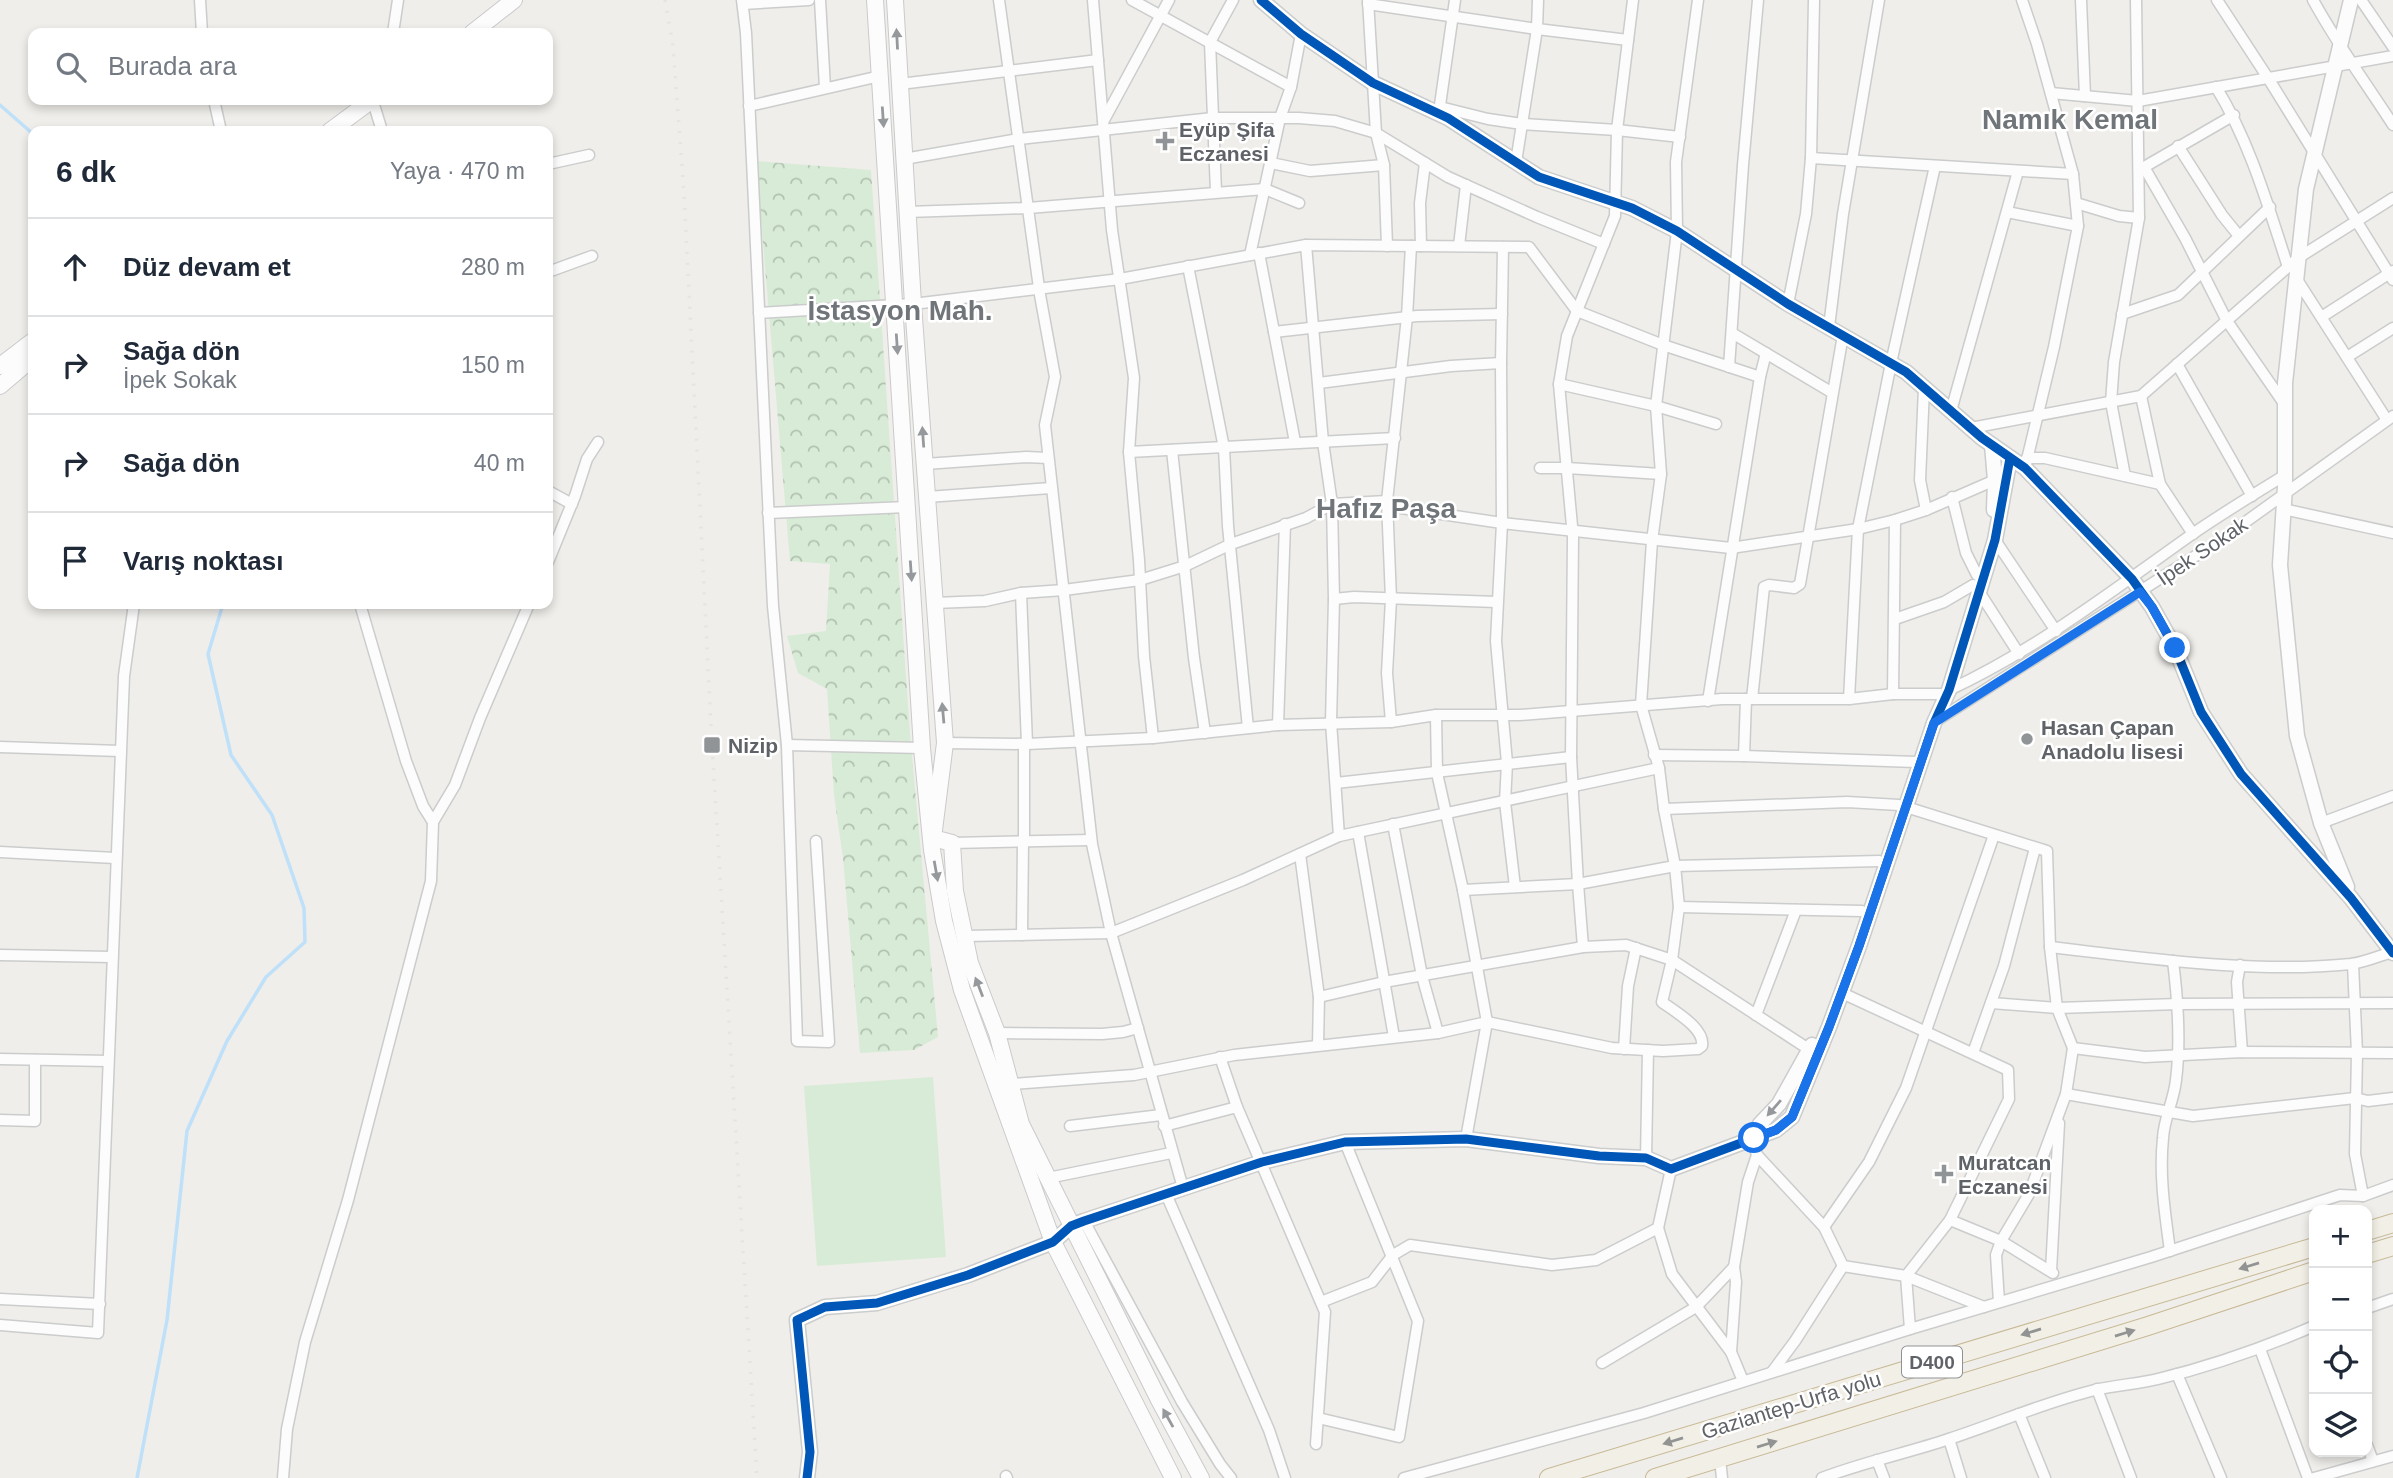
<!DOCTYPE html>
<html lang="tr">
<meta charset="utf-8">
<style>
:root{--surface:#fff;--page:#f2f2f3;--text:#1f2937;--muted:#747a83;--line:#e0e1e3}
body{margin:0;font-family:Arial,sans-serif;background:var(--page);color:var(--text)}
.controls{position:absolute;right:21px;bottom:21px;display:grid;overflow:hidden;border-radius:14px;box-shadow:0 4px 10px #0003}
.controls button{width:63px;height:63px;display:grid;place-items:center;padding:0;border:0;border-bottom:2px solid var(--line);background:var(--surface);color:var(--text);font:35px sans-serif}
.stop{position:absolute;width:21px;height:21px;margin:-16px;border:5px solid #1a73e8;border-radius:50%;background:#fff}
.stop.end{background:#1a73e8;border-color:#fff;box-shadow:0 2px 7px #0008}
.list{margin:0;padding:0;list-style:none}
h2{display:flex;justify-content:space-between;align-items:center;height:91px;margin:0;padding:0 28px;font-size:30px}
h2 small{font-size:23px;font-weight:400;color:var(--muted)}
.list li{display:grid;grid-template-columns:46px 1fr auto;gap:21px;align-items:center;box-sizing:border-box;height:98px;padding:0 28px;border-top:2px solid var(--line)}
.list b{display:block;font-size:26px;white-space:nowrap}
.list p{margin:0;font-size:23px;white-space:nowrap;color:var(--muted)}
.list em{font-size:23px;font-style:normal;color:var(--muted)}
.icon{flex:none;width:38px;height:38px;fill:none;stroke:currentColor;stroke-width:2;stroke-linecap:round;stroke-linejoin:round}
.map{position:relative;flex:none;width:2393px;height:1478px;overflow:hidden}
.search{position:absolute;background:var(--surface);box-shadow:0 4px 10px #0003;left:28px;top:28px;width:525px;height:77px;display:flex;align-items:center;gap:18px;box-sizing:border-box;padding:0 24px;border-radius:14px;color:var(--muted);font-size:26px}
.panel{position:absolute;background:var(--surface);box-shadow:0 4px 10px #0003;left:28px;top:126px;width:525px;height:483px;border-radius:14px}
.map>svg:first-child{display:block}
</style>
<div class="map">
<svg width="2393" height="1478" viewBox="0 0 2393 1478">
<defs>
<pattern id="forest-crowns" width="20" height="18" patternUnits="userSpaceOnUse" patternTransform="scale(1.75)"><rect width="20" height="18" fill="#d8ebd6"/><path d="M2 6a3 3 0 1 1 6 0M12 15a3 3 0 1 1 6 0" fill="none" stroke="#b2c2b1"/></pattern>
</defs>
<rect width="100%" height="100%" fill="#efeeea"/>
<polygon fill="url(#forest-crowns)" points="756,161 871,170 910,734 938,1037 914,1050 860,1053 843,858 834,795 827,689 798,673 787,636 826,631 830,564 790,561"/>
<polygon fill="#d8ebd6" points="933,1077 946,1257 817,1266 804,1086"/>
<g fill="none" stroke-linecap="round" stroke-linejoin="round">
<g stroke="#bfe0f9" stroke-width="3.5">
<polyline points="0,105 33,134"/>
<polyline points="137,1478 167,1320 187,1131 227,1041 266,977 305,942 304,908 272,815 231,755 208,654 223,604"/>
</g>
<g stroke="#cbcccc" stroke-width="13">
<g id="minor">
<polyline points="200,0 202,33"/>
<polyline points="742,0 746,33 773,606 787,745 797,1041 829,1042 816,841"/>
<polyline points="820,0 825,88"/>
<polyline points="999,0 1040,295 1055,377 1045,425 1092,844 1111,933 1183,1188"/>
<polyline points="1093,0 1112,230 1134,378 1129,452 1139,560 1144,656 1153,738"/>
<polyline points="1132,0 1291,87"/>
<polyline points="1368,0 1376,133 1384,165 1387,246"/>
<polyline points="2022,0 2037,44 2073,174 2078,226 2054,347 2025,468"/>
<polyline points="2081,0 2085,96"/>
<polyline points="2217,0 2268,78 2393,280"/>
<path d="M2313,0C2337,44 2366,83 2393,125"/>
<polyline points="2361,0 2393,47"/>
<polyline points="743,4 809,0"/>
<polyline points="1368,4 1537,29 1628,40"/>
<polyline points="393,33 398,0"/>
<polyline points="900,84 1098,60"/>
<path d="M2216,87C2250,142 2268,206 2288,267"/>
<polyline points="2051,93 2138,101 2393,56"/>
<polyline points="214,100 221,131"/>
<polyline points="749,106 880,76"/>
<polyline points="1440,107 1488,119 1522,124 1617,130 1680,137"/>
<polyline points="375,108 382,131"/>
<polyline points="1439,112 1455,0"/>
<polyline points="1104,120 1169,0"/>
<polyline points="2178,146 2222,215 2239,236"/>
<polyline points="1811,158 2073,174"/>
<polyline points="904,159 1019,139 1213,118 1299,118 1335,121 1376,133 1448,177 1537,217 1604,244"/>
<polyline points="1516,162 1537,29 1538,0"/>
<polyline points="1271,163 1310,171 1384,165"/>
<polyline points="548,164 589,155"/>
<polyline points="2144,167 2185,238 2227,321 2285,405"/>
<polyline points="2139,170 2234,115"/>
<polyline points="1216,192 1210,42 1233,0"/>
<polyline points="2076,203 2119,216 2139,218"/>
<polyline points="907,212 1028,208 1265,189 1299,203"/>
<polyline points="2007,212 2078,226"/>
<polyline points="1306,245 1323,442 1332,504 1334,599 1331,722 1339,836"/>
<polyline points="1421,246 1420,203 1425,163"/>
<polyline points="1459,246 1466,185"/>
<polyline points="1503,247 1501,363 1502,523 1496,641 1507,763 1505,802 1515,887"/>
<polyline points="1259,253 1295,442"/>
<polyline points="1250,255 1280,118 1291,87 1301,34"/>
<polyline points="1188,266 1224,448 1228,526 1248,728"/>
<polyline points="548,272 592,256"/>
<polyline points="2296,278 2387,420"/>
<polyline points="1788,304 1806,214 1811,158 1814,0"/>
<polyline points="759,313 913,304 1120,279 1306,245 1529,247 1577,311 1663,345 1760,377"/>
<polyline points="2122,314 2178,295 2270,207"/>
<polyline points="2323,316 2393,271"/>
<polyline points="1829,327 1843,214 1879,0"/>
<polyline points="1274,332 1417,316 1502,314"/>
<polyline points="1732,333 1831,392"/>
<polyline points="2347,357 2393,328"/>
<polyline points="2177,364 2252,496"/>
<polyline points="1729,367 1743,165 1758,0"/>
<polyline points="1319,383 1451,366 1501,363"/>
<polyline points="1559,384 1656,406 1716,424"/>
<polyline points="1924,388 1920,480 1926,510"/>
<polyline points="2141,396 2160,484 2193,534"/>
<polyline points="1951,411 2018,171"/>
<polyline points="1971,428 2141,396 2298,258 2393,198"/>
<polyline points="1172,450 1194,658 1205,733"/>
<polyline points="1129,452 1395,438"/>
<polyline points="2027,458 2045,458 2160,484"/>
<polyline points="925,464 1026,457 1048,458"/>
<polyline points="1540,468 1567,468 1661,474"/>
<polyline points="2125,476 2111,402 2114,362 2139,218 2136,0"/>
<polyline points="548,491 572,504"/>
<polyline points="927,497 1051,488"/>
<polyline points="1952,497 1966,553 1977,575"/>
<polyline points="2283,509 2393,533"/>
<polyline points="768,513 907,507"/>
<polyline points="1995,540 2056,631"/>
<polyline points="548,562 575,496 587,459 598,442"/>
<polyline points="1978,590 2019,654"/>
<polyline points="1021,593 1027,744"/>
<polyline points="1334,599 1354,597 1497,602"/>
<polyline points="934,603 985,601 1021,593 1064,590 1140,580 1185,566 1231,544 1306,518 1332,504 1387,501 1401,508 1502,523 1731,548 1858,529 1895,520 1926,510 1995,480"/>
<polyline points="360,604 406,761 423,806 433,822"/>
<polyline points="1895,619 1944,602 1973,585"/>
<path d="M1949,690C2037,649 2112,591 2191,535C2221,514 2253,495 2285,475"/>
<polyline points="1893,694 1895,520"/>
<polyline points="1752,699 1764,587 1769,585 1794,588 1800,584 1843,335"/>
<polyline points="1849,699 1858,529 1891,363 1935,166"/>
<polyline points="1708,701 1760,377 1766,353"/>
<polyline points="1436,715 1437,773 1463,890 1487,1022 1466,1139"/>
<polyline points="1936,721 2219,541 2393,416"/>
<polyline points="1391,722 1387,673 1391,599 1387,501 1407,317 1411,246"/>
<polyline points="1278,725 1285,524"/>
<polyline points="945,743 1027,744 1153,738 1278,725 1391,722 1436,715 1520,715 1722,699 1849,699 1893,694 1941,694"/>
<polyline points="1024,744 1024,841"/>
<polyline points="787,745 922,748"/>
<polyline points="0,747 120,751"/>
<polyline points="1654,755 1744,756 1916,762"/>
<polyline points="1744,756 1746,699"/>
<polyline points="1336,783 1571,757"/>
<polyline points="1906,807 2047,851 2050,947 2057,1008 2073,1048 2066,1094 2029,1194 2001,1241 1996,1255 1999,1302"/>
<polyline points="1664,809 1847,802 1899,805"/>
<polyline points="2321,823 2393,796"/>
<polyline points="1393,824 1422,976 1438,1033"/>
<polyline points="1358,832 1394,1037"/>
<polyline points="952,843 1091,840"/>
<polyline points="0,852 115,858"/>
<polyline points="1300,854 1319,997 1318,1045"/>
<polyline points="1463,890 1578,884 1675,866 1879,861"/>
<polyline points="1679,907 1862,911"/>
<polyline points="1022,935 1023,841"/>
<polyline points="965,936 1111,933 1243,880 1339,836 1659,768"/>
<polyline points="1583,947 1578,884 1571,757 1573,537 1559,384 1567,336 1615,216 1617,130 1633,0"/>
<path d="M2050,947C2146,958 2254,974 2351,964C2365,962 2379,956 2392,952"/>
<polyline points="0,955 112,957"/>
<polyline points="2353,964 2357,1053 2355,1154 2363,1196"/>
<polyline points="2240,965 2237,982 2242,1052"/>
<polyline points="1842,993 2008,1070 2009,1099 1950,1220 1906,1276 1910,1329"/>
<polyline points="1319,997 1384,982 1583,947 1626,945 1672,960 1810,1050"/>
<polyline points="1991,1003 2057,1008 2178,1004 2393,1003"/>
<polyline points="1756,1015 1796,910"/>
<polyline points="997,1033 1102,1034 1123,1032 1138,1028"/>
<polyline points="2073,1048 2145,1057 2242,1052 2393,1053"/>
<polyline points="1624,1049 1628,986 1636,948"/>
<polyline points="1973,1053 2004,966 2035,848"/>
<polyline points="1220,1057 1237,1107 1325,1312 1316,1444"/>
<polyline points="0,1059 108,1061"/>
<path d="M1012,1084L1134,1075L1234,1055L1438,1033L1487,1022L1612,1048L1663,1051L1698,1049L1702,1046C1705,1028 1675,1012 1662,1002L1672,960L1679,907L1675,866L1664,809L1659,768L1641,705L1652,541L1661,474L1656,406L1677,231L1676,162L1698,0"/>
<polyline points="2066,1094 2193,1116 2355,1098 2368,1101 2393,1098"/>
<polyline points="0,1120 35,1121 35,1060"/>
<polyline points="1070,1126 1161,1115"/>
<polyline points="1164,1126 1237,1107"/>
<polyline points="1757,1155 1824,1227 1843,1266 1906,1276 1984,1307"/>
<polyline points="1646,1158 1648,1050"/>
<polyline points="1048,1178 1171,1153"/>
<polyline points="1166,1194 1269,1430 1285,1478"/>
<polyline points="1950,1220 2001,1241 2053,1273"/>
<polyline points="1084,1221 1182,1402 1220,1464 1231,1478"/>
<polyline points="1824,1227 1869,1162 1906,1088 1994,835"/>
<polyline points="1658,1228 1672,1274 1731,1352 1743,1381"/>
<path d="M2170,1251C2165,1213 2159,1176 2163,1138C2164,1118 2174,1100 2176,1080C2181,1040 2178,1001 2173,961"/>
<polyline points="2051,1271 2059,1123"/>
<polyline points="0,1299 100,1304"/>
<polyline points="1321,1302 1372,1282 1393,1255 1410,1245 1552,1265 1596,1260 1658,1228 1671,1169"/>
<polyline points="2367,1308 2393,1299"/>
<polyline points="0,1325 98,1333 124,676 134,604"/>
<polyline points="2260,1349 2308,1478"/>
<polyline points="1731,1352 1736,1282 1734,1267 1748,1182 1757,1155 1756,1152"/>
<polyline points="1602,1363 1696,1307 1734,1267"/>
<polyline points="1772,1372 1795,1341 1843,1266"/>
<polyline points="2177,1374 2221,1478"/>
<polyline points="2097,1389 2131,1478"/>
<polyline points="2019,1414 2045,1478"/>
<polyline points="1318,1418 1399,1437 1418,1321 1345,1142"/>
<polyline points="1949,1439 1961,1478"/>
<polyline points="2367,1445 2373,1461"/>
<polyline points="1720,1459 1722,1478"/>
<polyline points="1877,1460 1884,1478"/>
<polyline points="1006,1476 1007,1478"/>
<polyline points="283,1478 287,1429 305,1342 348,1200 431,881 433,822 455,785 480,718 529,604"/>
<polyline points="1404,1478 1644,1413 1910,1329 2151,1257 2340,1195 2363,1196 2393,1185"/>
<path d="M1822,1478C1864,1462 1907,1453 1949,1439C1998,1423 2045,1402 2095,1390C2116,1385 2138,1384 2158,1379C2212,1366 2263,1348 2314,1326"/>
<polyline points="2314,1478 2393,1456"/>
</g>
</g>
<g stroke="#cbcccc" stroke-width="17">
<g id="tertiary">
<polyline points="1261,0 1301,34 1373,83 1448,118 1539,177 1632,208 1677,231 1788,304 1906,372 1982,438 2025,468 2132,579 2152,607 2175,648 2201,712 2241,774 2351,898 2393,953"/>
<polyline points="1992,445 1995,480 1994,510"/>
<polyline points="2347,887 2321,823 2297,736 2280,565 2285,487 2285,383 2306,189 2351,0"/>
<polyline points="1754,1138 1760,1124 1779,1104 1812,1045"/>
<polyline points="807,1478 810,1452 797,1320 825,1307 877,1303 968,1275 1053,1242 1071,1226 1084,1221 1262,1162 1345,1142 1466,1139 1599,1156 1646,1158 1671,1169 1776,1130 1792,1117 1829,1027 1859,946 1934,723 1949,690 1995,540 2010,458"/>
</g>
</g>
<g stroke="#cacacb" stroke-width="18">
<g id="secondary">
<polyline points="875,0 922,748 932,850 944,921 962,990 1053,1242 1173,1478"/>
<polyline points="895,0 913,304 945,743 933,838 952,843 955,891 970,963 997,1033 1021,1124 1159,1400 1201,1478"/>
<polyline points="472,33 514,0"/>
<polyline points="330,131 372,100"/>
<polyline points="0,366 33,341"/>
<polyline points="0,386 33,358"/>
</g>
</g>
<g stroke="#c8b996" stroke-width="20">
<g id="trunk">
<polyline points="2367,1231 2393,1223"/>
<polyline points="2367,1254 2393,1246"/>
<polyline points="1549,1478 2314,1247"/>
<polyline points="1655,1478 2148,1326 2314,1271"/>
</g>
</g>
<use href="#minor" stroke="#fdfcfc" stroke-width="10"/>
<use href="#tertiary" stroke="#fdfcfc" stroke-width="14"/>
<use href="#secondary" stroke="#fdfcfc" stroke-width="16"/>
<use href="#trunk" stroke="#f2f0e6" stroke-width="18"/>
<polyline stroke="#e4e4e4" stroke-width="3.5" stroke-dasharray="2 9" stroke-linecap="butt" points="665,0 673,46 684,193 712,745 757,1478"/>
<g stroke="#fff" stroke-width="13">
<g id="cycleway">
<polyline points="1261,0 1301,34 1373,83 1448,118 1539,177 1632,208 1677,231 1788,304 1906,372 1982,438 2025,468 2132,579 2152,607 2175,648 2201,712 2241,774 2351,898 2393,953"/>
<polyline points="807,1478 810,1452 797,1320 825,1307 877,1303 968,1275 1053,1242 1071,1226 1084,1221 1262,1162 1345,1142 1466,1139 1599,1156 1646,1158 1671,1169 1776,1130 1792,1117 1829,1027 1859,946 1934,723 1949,690 1995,540 2010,458"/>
</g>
</g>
<use href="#cycleway" stroke="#0057b8" stroke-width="9"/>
</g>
<defs><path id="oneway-solid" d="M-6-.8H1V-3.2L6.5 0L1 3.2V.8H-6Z" transform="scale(1.75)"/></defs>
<g fill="#96999c">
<use href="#oneway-solid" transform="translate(897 39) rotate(-93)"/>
<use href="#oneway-solid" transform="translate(883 117) rotate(86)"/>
<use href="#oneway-solid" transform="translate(897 344) rotate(86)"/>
<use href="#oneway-solid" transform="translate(923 437) rotate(-94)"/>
<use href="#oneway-solid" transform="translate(911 571) rotate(86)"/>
<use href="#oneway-solid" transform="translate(943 713) rotate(-95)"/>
<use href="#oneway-solid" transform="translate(936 871) rotate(80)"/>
<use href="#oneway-solid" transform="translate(979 987) rotate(-111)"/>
<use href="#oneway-solid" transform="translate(1774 1108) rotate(131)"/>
<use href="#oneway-solid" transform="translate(1168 1418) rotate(-119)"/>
</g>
<g fill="#929494">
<use href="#oneway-solid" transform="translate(2249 1266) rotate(163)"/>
<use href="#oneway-solid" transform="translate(2031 1332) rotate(163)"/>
<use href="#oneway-solid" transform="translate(2125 1333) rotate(-17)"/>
<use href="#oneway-solid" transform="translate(1673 1441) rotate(163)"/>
<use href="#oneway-solid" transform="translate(1767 1444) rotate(-17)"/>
</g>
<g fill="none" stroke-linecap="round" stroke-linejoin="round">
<polyline stroke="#1a73e8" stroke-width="9" points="1754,1138 1776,1130 1792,1117 1829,1027 1859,946 1934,723 2140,592 2152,607 2175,648"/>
</g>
<g fill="#919496" stroke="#fff" stroke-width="2.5">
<path d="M1161.5 130.5h7v7h7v7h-7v7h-7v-7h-7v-7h7z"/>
<circle cx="2027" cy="739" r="7"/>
<rect x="703" y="736" width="18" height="18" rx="3.5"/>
<path d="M1940.5 1163.5h7v7h7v7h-7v7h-7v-7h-7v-7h7z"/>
</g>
<g text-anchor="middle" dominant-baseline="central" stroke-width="5" stroke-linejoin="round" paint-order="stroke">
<rect fill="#fff" stroke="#8f9295" stroke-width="2" x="1902" y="1346.5" width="60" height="31" rx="5"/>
<g font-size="19" font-weight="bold" fill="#5f6368">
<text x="1932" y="1362">D400</text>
</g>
<g font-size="21" font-weight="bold" fill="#5f6368" stroke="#fff" text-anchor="start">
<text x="1179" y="129">Eyüp Şifa<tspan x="1179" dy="24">Eczanesi</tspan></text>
<text x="2041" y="727">Hasan Çapan<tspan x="2041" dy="24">Anadolu lisesi</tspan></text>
<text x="728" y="745">Nizip</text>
<text x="1958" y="1162">Muratcan<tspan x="1958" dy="24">Eczanesi</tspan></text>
</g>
<g font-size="21" fill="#5f6368" stroke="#fff">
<text transform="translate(2202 551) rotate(-34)">İpek Sokak</text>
<text transform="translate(1791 1405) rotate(-17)">Gaziantep-Urfa yolu</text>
</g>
<g font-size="28" font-weight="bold" fill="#70757a" stroke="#fff">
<text x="2070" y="119">Namık Kemal</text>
<text x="900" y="310">İstasyon Mah.</text>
<text x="1386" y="508">Hafız Paşa</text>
</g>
</g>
</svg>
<div class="controls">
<button>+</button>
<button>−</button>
<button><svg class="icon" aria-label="locate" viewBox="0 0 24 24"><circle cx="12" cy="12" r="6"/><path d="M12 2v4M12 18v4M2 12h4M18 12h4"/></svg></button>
<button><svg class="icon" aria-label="layers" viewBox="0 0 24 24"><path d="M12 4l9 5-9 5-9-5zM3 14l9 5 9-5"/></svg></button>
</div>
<div class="stop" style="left:1754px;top:1138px"></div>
<div class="stop end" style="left:2175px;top:648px"></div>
<div class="search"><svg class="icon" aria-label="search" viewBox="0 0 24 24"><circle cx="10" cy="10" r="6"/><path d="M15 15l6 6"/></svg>Burada ara</div>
<section class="panel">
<h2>6 dk<small>Yaya · 470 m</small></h2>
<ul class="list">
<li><svg class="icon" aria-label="ahead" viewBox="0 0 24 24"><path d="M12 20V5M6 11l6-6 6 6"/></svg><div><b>Düz devam et</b></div><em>280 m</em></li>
<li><svg class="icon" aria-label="right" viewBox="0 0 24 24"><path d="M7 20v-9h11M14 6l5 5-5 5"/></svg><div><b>Sağa dön</b><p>İpek Sokak</p></div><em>150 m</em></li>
<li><svg class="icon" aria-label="right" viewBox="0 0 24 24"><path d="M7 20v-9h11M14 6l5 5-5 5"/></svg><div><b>Sağa dön</b></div><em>40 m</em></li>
<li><svg class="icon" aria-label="arrive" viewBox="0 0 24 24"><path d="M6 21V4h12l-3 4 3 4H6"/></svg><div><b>Varış noktası</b></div></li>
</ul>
</section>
</div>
